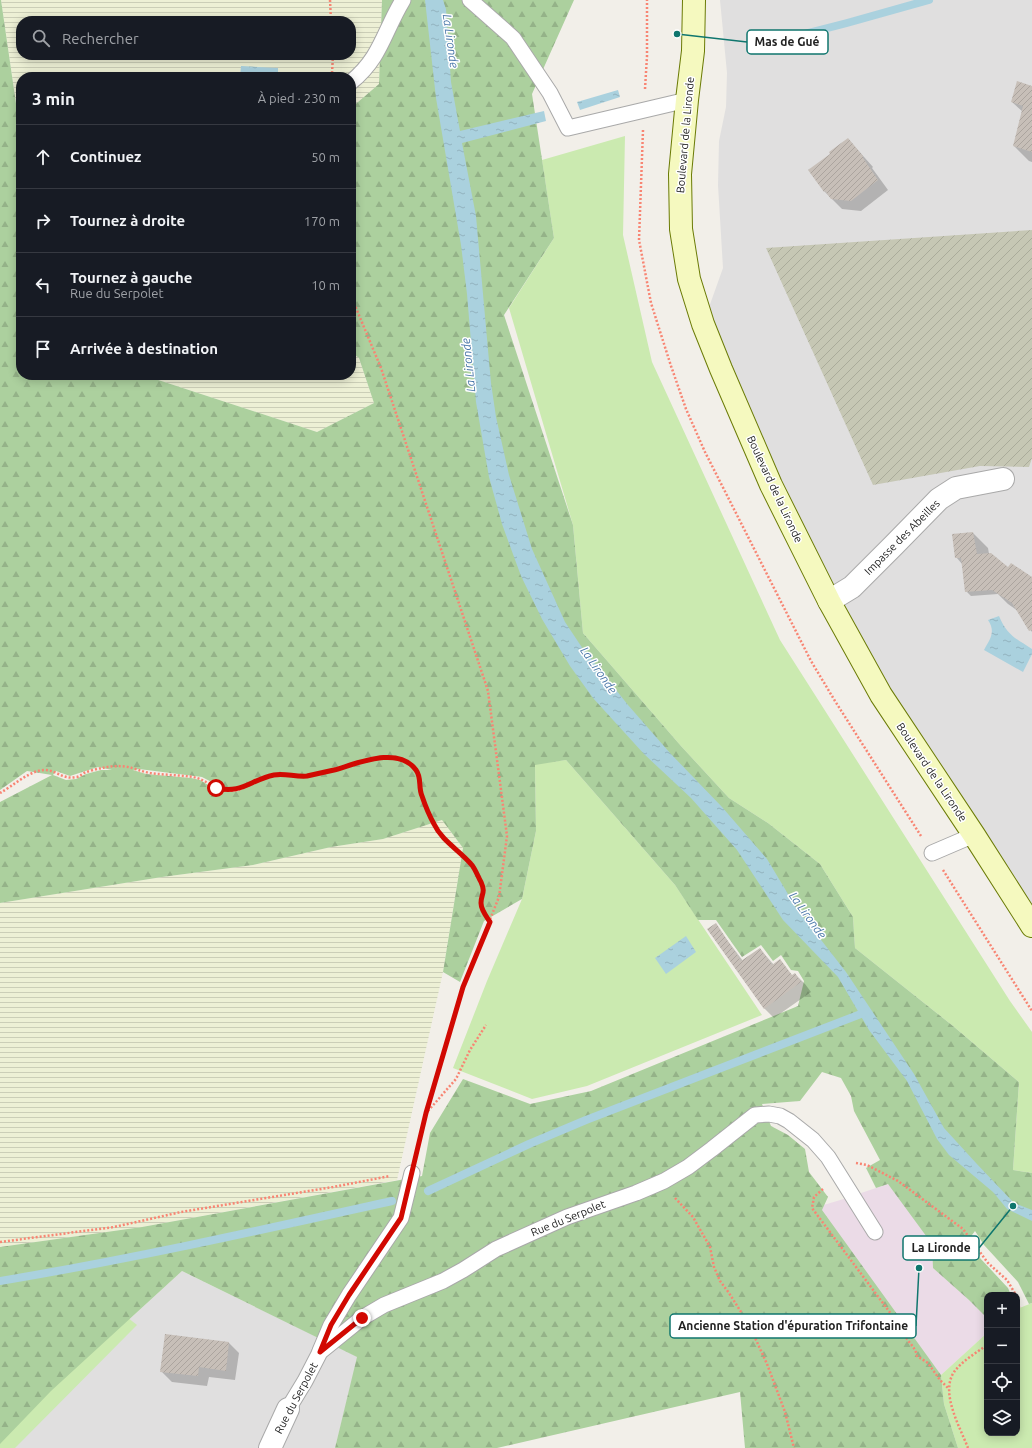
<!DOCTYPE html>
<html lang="fr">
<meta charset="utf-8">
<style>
:root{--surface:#171b24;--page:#242831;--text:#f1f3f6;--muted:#9ea1a6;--line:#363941}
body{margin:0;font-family:Ubuntu,sans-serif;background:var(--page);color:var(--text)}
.controls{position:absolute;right:12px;bottom:12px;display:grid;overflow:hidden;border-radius:8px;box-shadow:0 2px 10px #0003}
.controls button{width:36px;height:36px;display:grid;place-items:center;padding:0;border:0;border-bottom:1px solid var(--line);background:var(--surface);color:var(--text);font:20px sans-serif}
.stop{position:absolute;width:12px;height:12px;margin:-9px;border:3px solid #d10902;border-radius:50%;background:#fff}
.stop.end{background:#d10902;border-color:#fff;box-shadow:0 1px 4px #0008}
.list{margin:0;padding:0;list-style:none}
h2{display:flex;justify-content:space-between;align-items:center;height:52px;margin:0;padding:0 16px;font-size:17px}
h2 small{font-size:13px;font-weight:400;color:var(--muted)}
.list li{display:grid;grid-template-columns:26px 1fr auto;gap:12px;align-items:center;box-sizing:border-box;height:64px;padding:0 16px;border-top:1px solid var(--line)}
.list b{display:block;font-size:15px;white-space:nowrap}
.list p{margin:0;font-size:13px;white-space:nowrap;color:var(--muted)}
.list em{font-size:13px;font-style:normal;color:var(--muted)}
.icon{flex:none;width:22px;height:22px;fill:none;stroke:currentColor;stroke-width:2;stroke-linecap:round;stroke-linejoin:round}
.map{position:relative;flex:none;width:1032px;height:1448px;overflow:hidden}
.search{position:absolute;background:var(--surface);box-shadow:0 2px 10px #0003;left:16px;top:16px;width:340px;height:44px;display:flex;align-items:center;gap:10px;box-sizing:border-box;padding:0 14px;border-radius:16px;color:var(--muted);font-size:15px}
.panel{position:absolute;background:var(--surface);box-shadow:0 2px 10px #0003;left:16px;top:72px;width:340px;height:308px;border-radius:16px}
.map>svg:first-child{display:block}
</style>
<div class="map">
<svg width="1032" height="1448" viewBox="0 0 1032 1448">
<defs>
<pattern id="construction-furrows" width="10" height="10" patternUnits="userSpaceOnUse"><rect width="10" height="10" fill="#c6c7b4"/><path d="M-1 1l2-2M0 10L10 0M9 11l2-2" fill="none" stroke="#aaab9a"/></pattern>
<pattern id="farmland-rules" width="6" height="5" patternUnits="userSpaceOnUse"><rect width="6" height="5" fill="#edf0d5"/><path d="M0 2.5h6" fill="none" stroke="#cbceb7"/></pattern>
<pattern id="forest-firs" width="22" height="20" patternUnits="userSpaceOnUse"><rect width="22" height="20" fill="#acd09e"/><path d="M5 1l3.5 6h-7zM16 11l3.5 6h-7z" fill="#94b288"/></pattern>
<pattern id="water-ripples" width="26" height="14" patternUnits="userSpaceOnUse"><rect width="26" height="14" fill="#aad1de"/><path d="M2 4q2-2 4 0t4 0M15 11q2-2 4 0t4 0" fill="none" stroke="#92b3be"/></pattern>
<pattern id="building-hatch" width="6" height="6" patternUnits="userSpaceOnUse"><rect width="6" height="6" fill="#c7bfb8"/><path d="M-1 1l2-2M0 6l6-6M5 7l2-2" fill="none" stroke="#aba49e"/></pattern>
</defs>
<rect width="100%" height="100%" fill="#f2efe9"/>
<g fill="#e0dfdf">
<polygon points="720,0 1032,0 1032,926 881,695 703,324 723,268 718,185 719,141 726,107 727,73"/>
<polygon points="182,1271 358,1357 335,1448 0,1448 0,1444 51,1391"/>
</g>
<polygon fill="#ebdbe7" points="888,1184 987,1295 987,1333 941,1375 817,1207 847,1198 864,1209 861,1193"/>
<polygon fill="url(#construction-furrows)" points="1032,230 1032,458 1029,467 980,466 873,485 766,248"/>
<g fill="url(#farmland-rules)" fill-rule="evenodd">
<path d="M1,0H382L379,84L351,108V77H21V138ZM21,21H351V55H21Z"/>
<polygon points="351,352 359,358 374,403 317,432 143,375 351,375"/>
<polygon points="442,820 463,848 443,972 397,1180 142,1227 0,1247 0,903 162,877 253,865 331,847 383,839"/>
</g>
<g fill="#cbeab0">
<polygon points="625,136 623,235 652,362 780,640 1010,1001 1032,1032 1032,1173 1013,1170 1019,1082 953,1026 855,948 853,917 820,864 768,823 729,798 681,746 583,633 573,525 509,308 554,238 542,160"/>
<polygon points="566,760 675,885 762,1015 587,1086 532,1099 453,1068 487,981 522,899 536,831 535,764"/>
<polygon points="95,1292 137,1325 15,1448 0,1448 0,1304"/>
<polygon points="1032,1303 1032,1448 958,1448 944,1404 941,1375 987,1333 987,1433 1017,1433 1017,1309"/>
</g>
<path fill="url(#forest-firs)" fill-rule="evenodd" d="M0,0H1L21,138V375H143L317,432L374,403L359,358L351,352V108L379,84L382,0H574L532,94L554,238L504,315L573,525L583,633L681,746L729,798L768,823L820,864L853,917L855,948L953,1026L1019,1082L1013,1170L1032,1173V1303L1029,1304L1018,1282L984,1245L975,1231L966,1243L1008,1288L1011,1295H987V1318L969,1300L933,1268L932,1244L888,1184L876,1188L866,1168L880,1160L854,1111L851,1096L841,1078L822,1072L800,1101L762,1104L771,1126L788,1135L805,1149L809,1172L828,1197L822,1210L941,1375L944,1404L958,1448H745L740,1392L497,1448H335L357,1357L182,1271L51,1391L0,1444V1247L142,1227L422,1176L430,1133L463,1079L530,1104L591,1091L798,1006L804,981L798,971L791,970L781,955L773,961L761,945L742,957L716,920H698L675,885L566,760L535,765L536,831L522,899L484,921L460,982L443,972L463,848L442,820L383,839L331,847L253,865L162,877L0,903V802L52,775L27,771L0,790ZM98,767L112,770H101L86,774L76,779L66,780L53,775L56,771L70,776ZM139,769L202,777L225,789L235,788L272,773H291L289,776L266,778L239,791L227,792L213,788L200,780L191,778L146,774L133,770Z"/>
<g fill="url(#water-ripples)">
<polygon points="425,0 443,0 446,9 451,82 460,131 544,111 546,121 462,143 476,216 491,383 496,417 509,475 532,549 565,622 581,646 628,705 670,753 722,807 767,859 797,909 846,972 914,1074 944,1128 976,1163 1014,1203 1032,1210 1032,1221 1007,1209 993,1192 949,1155 937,1139 907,1081 869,1030 838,977 783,920 737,850 691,798 644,754 593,698 570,666 542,619 521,576 502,524 489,477 476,402 467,294 461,245 436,98"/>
<polygon points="241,66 278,68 278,77 240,77"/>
<polygon points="618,90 620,97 580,110 577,102"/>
<path d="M999,616C1007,635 1015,638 1032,649V654L1023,672L984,650C990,639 996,632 988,620Z"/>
<polygon points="686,936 696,952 666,974 655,958"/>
</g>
<g fill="#0003">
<polygon points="1032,87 1032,162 1029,161 1014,146 1023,112 1012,102"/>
<polygon points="848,139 873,167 872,168 888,190 861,211 842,209 824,191"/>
<polygon points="973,533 988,548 989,554 1008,568 1032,578 1032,632 1018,611 1008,604 998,594 971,596 966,591 963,565 956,557"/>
<polygon points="715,924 743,961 760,949 774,965 780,961 792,976 795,974 805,984 811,992 774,1018 764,1008"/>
<polygon points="229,1343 239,1353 235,1380 209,1377 207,1386 172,1382 162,1372"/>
</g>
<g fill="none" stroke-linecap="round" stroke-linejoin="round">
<g stroke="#aad1de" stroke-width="8">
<polyline points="750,48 847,23 929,0"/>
<polyline points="428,1191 529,1144 586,1120 866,1012"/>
<path d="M0,1281C132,1259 261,1230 392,1201"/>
</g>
</g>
<g fill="url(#building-hatch)">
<polygon points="1017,81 1032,86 1032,152 1013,146 1023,106 1011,102"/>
<polygon points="848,138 863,156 863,158 878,180 851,201 831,199 825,191 824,192 808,170 830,154 829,152"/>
<polygon points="973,532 977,554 991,553 1008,567 1011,563 1032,577 1032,630 1029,631 1012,603 992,590 965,592 961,558 955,558 952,534"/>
<polygon points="716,923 741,961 760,948 772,965 780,959 792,975 795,973 801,982 764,1009 707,929"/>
<polygon points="165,1334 229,1342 226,1371 199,1367 198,1376 160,1372"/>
</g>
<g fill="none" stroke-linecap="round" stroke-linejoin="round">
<g stroke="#a9a9a9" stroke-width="17">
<g id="lane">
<polyline points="470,0 513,38 550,93 568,128 687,100"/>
<path d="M351,82C381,58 384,31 403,0"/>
<polyline points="932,853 974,835"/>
<polyline points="320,1351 331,1325 349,1295 401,1218 412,1173"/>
<polyline points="288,1409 305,1381 320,1352 362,1318 384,1305 443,1281 463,1270 496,1249 567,1217 636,1193 664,1181 688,1167 712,1149 755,1115 769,1114 780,1116 789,1121 813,1140 828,1157 875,1232"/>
</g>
</g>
<g stroke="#a9a9a9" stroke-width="24">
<g id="street">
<polyline points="829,601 852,587 894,545 939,499 956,488 1003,479"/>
<polyline points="270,1448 288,1409"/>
</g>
</g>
<g stroke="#6b7b06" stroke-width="24">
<polyline id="secondary" points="694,0 693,51 687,100 680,174 681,229 689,279 703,324 721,369 771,485 829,601 881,695 974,835 1032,926"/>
</g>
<g stroke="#f88573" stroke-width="2.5" stroke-dasharray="2 2" stroke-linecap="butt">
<polyline points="330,0 331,21"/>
<polyline points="332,73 333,55"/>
<polyline points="645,89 647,56 647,0"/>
<polyline points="643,130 639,240 651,303 671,366 686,409 705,452 811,661 835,701 921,836"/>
<polyline points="351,296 381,368 488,691 507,836 499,897 463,987 426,1113 417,1153"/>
<path d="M0,793C13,786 31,769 46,770C57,771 64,780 76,777C79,777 81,775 84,773C89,771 96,769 102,768C111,766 123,765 132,768C139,770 144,772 150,773C164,775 179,775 193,777C209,780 218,794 237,790C248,787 257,779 268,776C283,772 291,778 305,776C330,773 386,748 407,762C425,774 416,780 422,796C425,806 430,816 434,824C443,842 461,850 472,865C476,869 478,876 480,881C486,891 482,893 481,902C480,909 486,916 490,921"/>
<polyline points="943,870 1032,1011"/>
<polyline points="428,1111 456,1079 470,1050 486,1025"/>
<polyline points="856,1163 867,1165 898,1181 963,1229 988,1263 1007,1280 1016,1295"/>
<path d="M823,1189L814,1197L812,1208L903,1330C905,1341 915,1345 917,1356L928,1363L940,1380L948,1388"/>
<polyline points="675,1198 693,1217 710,1247 714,1267 720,1281 729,1293 748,1323 757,1342 767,1364 785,1412 794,1448"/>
<polyline points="0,1242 114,1227 181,1212 333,1187 390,1176"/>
<polyline points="1017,1299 1019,1307 1017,1314"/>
<path d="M968,1448C960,1427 940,1393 954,1372C962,1361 976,1353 987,1345"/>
</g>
<use href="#lane" stroke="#fff" stroke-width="15"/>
<use href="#street" stroke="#fff" stroke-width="22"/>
<use href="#secondary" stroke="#f5f9bf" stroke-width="22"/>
</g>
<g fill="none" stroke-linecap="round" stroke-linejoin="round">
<path stroke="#d10902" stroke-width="5" d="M216,788C242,794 250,780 274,775C285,773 295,777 307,776C316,774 325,772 334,770C356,764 398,745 416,770C422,778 418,787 422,796C425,805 429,815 434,824C442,841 459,850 471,864C475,868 478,877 481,882C486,893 481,894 481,903C481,910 486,916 490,922L463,987L426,1113L401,1218L349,1295L331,1325L320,1352L362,1318"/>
</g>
<g text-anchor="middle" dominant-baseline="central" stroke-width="3" stroke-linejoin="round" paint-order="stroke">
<g font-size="11" fill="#222" stroke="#fff">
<text transform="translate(685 135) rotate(-85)">Boulevard de la Lironde</text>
<text transform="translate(775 489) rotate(65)">Boulevard de la Lironde</text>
<text transform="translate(902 537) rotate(-45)">Impasse des Abeilles</text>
<text transform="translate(932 772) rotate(56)">Boulevard de la Lironde</text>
<text transform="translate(568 1218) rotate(-22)">Rue du Serpolet</text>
<text transform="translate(296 1398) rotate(-62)">Rue du Serpolet</text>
</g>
<g font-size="12" font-style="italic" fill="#4b78aa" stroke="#fff">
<text transform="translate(451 41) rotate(82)">La Lironde</text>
<text transform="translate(468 365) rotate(-96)">La Lironde</text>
<text transform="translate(599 670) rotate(55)">La Lironde</text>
<text transform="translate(808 915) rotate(54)">La Lironde</text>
</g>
</g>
<path fill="none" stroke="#0f766e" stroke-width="1.5" d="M677 34L747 42M1013 1206L979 1248M919 1268L916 1326"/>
<g fill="#0f766e" stroke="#fff" stroke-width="1.5">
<circle cx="677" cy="34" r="4"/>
<circle cx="1013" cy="1206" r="4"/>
<circle cx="919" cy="1268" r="4"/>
</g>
<g fill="#fff" stroke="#0f766e" stroke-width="1.5">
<rect x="747" y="30" width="81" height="24" rx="4"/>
<rect x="903" y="1236" width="76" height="24" rx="4"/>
<rect x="670" y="1314" width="246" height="24" rx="4"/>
</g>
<g font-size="12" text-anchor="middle" font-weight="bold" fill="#222">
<text x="787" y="46">Mas de Gué</text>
<text x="941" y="1252">La Lironde</text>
<text x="793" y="1330">Ancienne Station d'épuration Trifontaine</text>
</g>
</svg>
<div class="controls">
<button>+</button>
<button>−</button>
<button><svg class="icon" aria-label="locate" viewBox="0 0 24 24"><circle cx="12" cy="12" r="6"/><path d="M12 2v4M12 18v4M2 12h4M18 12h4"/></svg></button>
<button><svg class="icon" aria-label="layers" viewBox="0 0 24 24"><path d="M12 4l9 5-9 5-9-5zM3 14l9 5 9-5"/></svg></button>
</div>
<div class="stop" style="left:216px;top:788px"></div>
<div class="stop end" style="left:362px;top:1318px"></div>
<div class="search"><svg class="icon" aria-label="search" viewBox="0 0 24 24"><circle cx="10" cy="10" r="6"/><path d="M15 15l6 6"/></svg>Rechercher</div>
<section class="panel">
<h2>3 min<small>À pied · 230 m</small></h2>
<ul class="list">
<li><svg class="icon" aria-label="ahead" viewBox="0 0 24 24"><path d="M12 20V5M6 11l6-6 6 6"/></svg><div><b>Continuez</b></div><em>50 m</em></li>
<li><svg class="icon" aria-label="right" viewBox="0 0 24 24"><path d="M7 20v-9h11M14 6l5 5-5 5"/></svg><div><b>Tournez à droite</b></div><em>170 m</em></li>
<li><svg class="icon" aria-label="left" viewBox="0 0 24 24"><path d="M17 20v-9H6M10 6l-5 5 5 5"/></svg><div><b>Tournez à gauche</b><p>Rue du Serpolet</p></div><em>10 m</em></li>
<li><svg class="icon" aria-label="arrive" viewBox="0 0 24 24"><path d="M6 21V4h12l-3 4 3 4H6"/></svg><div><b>Arrivée à destination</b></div></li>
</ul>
</section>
</div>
